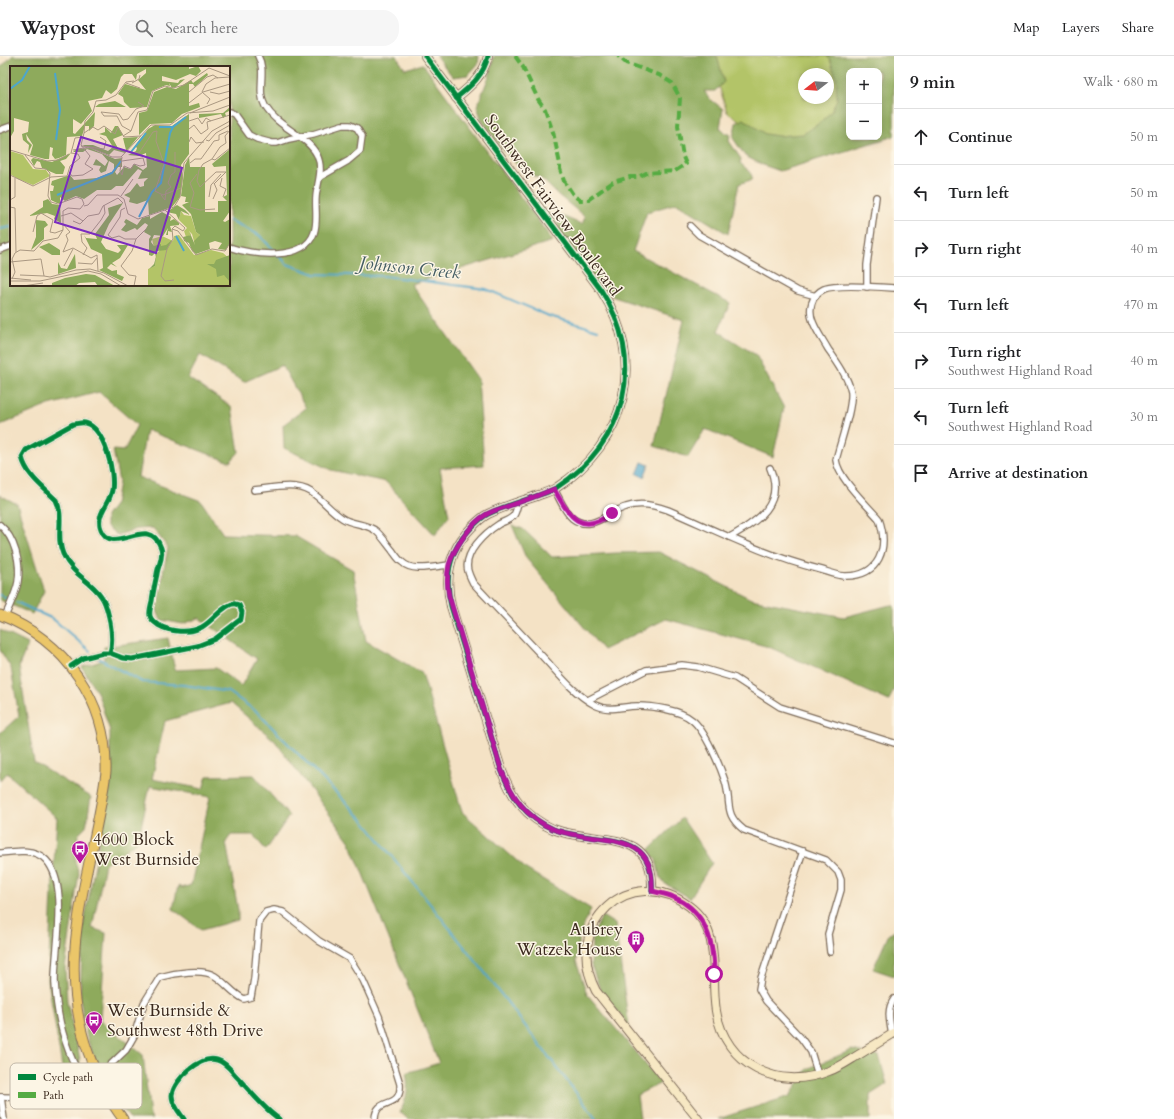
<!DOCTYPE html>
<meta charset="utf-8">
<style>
:root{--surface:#fff;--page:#f6f6f6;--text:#202124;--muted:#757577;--line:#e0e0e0}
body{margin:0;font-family:Cardo,serif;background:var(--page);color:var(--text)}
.controls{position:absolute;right:12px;top:12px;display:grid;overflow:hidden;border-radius:8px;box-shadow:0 2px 10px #0003}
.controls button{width:36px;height:36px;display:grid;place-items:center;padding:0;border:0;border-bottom:1px solid var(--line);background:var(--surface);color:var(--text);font:20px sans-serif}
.compass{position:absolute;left:798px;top:12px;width:36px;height:36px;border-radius:50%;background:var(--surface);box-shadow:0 2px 10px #0003;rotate:253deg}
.stop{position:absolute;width:12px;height:12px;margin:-9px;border:3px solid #b5179e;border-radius:50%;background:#fff}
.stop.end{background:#b5179e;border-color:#fff;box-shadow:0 1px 4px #0008}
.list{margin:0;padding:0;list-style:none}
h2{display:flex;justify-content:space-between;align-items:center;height:52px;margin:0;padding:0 16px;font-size:17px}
h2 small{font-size:13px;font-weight:400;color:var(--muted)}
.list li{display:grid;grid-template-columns:26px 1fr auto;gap:12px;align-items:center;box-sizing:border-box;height:56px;padding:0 16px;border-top:1px solid var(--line)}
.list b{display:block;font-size:15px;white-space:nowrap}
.list p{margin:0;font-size:13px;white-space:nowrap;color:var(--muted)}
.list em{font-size:13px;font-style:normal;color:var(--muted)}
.icon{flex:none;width:22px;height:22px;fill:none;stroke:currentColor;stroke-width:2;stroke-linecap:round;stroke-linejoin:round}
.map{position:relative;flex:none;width:894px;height:1063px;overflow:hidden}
header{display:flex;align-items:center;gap:24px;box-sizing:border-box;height:56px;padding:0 20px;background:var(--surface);border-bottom:1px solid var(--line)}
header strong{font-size:19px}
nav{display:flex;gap:22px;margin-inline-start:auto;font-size:14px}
.search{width:280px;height:36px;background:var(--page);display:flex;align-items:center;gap:10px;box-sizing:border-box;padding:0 14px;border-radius:16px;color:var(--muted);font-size:15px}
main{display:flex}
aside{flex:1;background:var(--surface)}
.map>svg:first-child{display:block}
</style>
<header>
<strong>Waypost</strong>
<div class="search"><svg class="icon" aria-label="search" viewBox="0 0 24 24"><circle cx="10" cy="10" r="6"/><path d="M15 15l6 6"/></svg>Search here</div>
<nav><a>Map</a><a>Layers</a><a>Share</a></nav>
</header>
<main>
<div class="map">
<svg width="894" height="1063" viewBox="0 0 894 1063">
<rect width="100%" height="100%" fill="#fcf5e5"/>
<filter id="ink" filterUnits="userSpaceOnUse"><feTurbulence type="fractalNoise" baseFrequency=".025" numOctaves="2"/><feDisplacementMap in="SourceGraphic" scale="8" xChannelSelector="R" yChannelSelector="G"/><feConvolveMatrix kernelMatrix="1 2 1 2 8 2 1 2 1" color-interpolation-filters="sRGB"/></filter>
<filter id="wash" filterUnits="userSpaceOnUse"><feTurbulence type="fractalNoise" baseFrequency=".012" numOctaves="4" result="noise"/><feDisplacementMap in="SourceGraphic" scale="16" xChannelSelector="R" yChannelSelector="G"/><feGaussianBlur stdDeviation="0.9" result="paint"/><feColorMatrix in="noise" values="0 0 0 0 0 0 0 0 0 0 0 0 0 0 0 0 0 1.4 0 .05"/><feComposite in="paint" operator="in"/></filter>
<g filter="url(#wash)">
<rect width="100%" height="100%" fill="#f4e2c5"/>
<path fill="#b3c467" stroke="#777742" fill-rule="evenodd" d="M710,0H835L848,40L820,78L769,85L727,56ZM804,18H828V42H804Z"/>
<g fill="#8eaa5c" stroke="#646a3d" fill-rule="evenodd">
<path d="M12,0H396L405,13L423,8L553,185L411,228L478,323L484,409L440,412L449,460L435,479L386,426L331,414L284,392L283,369L306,352L282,309L244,326L200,299L188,322L232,351L239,396L230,406L146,374L138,421L201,445L223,478L295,480L353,514L366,585L422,617L462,756L526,813L591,853L580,878L576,905L587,938L661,1027L637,1039L640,1063H408L400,1056C407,1043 409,1031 406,1017L439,1007L350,786L275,685L231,647L165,665L152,723L203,733L207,720L254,719L289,760L266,794L253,779H231L226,786L238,854V864L201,874L173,853L178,830L182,832L191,829L210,741L150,730L138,785L105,808L92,872L106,877L100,964L143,999L150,1060L152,1063H130L102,1024L87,982L80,942L83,872L110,728V675L98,638L82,611L104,604V591L168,582L175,614L216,612L241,630L257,603L199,562L183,568L161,564L156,552L168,492L153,472L137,473L117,479L106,470V460L115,448L119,426L113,394L124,395L137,369L99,336L49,349L0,369V12ZM11,11H229V229H11Z"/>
<polygon points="436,0 479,0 478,8 468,19 453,21"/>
<path d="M494,0H717L724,26L715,35H704L710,43L723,53L720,72L726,78H730L729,85L741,103L740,107L750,116L753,123L739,128L728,178L677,147L647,156L633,195L730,247L718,275L756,299L784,352L773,401L705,373L688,401L654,390L684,264L614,241L601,234L561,182L557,164L559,160C568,161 573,166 582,168L585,161L557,138L542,123L526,117L510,102L482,65L477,50L490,18Z"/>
<path d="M827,0H894V80L780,115L763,109L745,100L733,82L736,67L744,63L765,78L779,80L803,78L818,68L831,56L837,43L836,21L830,4ZM849,15H879V81H849Z"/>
<polygon points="0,439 17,448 44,535 32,558 0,544"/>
<polygon points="512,469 523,473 552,501 616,497 659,496 751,543 844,561 890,549 894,550 894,633 889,645 769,591 666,563 603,594 526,502"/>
<polygon points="0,574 28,588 19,610 34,706 91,741 86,771 78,779 75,806 79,817 65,912 67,946 80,1003 77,1031 63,1017 48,925 52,836 57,762 7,717 0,725 0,677 19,660 11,612 0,594"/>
<polygon points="682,762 712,807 690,842 664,827 660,821 656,804 649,794"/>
<polygon points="602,860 615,868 629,970 600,933 591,909 592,881"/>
<polygon points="894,874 894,920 873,913 889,878"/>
<polygon points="852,994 879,1000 887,1028 870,1039 870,1063 718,1063 790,1040 807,1013"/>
</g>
<polygon fill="#4da6cb" stroke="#446874" points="642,406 649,409 644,421 637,418"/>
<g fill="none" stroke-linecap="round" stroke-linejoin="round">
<g stroke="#4da6cb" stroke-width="2">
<polyline points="229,164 259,179 287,208 315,218 384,220 486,233 549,260 598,274"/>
<polyline points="0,173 11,171"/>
<polyline points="0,539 9,543"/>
<polyline points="16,546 53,563 90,595"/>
<polyline points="98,602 142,626 184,629 229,636 257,656 363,764 482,913 596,1063"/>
</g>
</g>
</g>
<g filter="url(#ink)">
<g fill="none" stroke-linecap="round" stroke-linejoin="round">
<g stroke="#7c6a58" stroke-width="8">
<g id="street">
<polyline points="229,56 234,58 249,79 257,83 272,87 277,87 289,83 313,78 342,69 350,69 357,72 362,80 360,95 348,105 320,121"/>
<polyline points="0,74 11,70"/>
<polyline points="690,170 699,179 798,235 816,240"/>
<path d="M229,191C251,199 304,206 314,177C318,166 315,152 316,141C317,127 324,114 317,99C307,79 278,72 265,50C256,34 267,16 258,0"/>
<polyline points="0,194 11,190"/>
<polyline points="867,231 867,209 876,141"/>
<path d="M554,433C560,443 564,455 572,462C591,477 608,456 626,451C640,446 654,449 668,454C717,475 766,500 818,513C826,515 835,519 844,520C880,521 889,492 879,463C867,449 838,422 836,404C840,387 853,351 851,336C848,321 837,306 828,293C823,284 817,276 813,266C808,254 811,239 824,233C836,228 880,231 894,232"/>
<path d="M254,434C272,432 296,426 311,436C323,444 331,455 342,462C352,469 366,467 376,475C382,480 387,488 392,494C395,498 398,503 402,506C413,517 435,510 450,509"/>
<path d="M518,447C517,451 516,456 514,459C511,464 504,465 499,468C485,477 463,497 468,515C469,519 471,523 473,527C496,551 519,576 542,600C558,617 574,638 595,649C609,656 623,650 637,650C652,650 681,654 692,664C705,674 720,710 725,725C732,747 723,758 744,774L826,804L838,816L841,824V834L828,878L830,896"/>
<path d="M0,469C15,482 21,507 18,526C16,538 9,550 5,561"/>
<path d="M730,481C758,465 785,448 770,412"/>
<path d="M71,610L83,602L103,597H110L123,602L132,603L197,590L215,583L241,563L242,556L239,549C237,549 235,547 233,548C229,548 224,553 221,555C215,560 209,567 202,571C189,578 170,576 158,569C155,567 151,564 150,560C149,556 151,549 152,545C153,536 155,527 157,518C158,509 164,501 161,492C149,456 113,503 101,473C95,459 110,447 112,434C115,417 105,372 85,367C81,366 77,368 73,368L26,394L22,401C26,419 43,431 56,444C65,461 55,480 63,498C73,520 89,523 101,540C107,548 108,558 110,566C112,577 113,586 110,597"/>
<polyline points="588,644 646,614 682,609 698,611 735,622 780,651 894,687"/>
<polyline points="803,795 761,922 759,933 766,945 801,982 811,996 818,1019"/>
<path d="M0,797C15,795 35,792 46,804C70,830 54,893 55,927C57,965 66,999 87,1031"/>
<path d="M892,979C890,966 886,954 894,943"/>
<path d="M0,1041C24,1041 68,1044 87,1031L126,994L134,980L144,947L160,921C174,917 203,912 215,920C226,927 232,937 244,943L251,941L254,923L259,865L266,856L274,854L283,856L319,885L350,903L363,924L379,960L400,1028C402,1055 376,1039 375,1063"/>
<polyline points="1,1041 4,1063"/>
<path d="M184,1063C179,1056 172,1048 172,1039C174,1023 201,999 217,1004C226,1006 232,1016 238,1022C251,1036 263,1052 279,1063"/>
</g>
</g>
<g stroke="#7c6a58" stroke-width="10">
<g id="secondary">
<path d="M425,0L601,234C647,305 627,386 556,432C551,435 545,437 539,439C523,445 504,450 488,458C482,461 476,467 472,471C450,493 444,520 451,550L501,713C511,740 525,761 553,773C596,790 655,769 652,835"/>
<path d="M456,42C471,30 484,19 488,0"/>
<path d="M698,1063L596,935C561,869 630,805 689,850C723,875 710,919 716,955C725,1009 778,1036 829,1015C838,1012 847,1006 855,1001C868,993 881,985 894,977"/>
</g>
</g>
<g stroke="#7c6a58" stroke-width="11">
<path id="primary" d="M0,559C65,584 108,646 106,716C94,813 53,897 88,996C97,1021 107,1042 123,1063"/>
</g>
<use href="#street" stroke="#fff" stroke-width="5.5"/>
<use href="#secondary" stroke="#f7e8c3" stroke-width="8"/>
<use href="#primary" stroke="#ebc669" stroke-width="9"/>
<polyline stroke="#55ab43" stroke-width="4" stroke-dasharray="8 4" stroke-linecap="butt" points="515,0 523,11 538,43 545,53 553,76 560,108 560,113 564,125 574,140 580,144 588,144 613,126 630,121 638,121 646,117 675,115 686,108 683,101 678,70 680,42 672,27 659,19 626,7 618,0"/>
<g stroke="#fcf5e5" stroke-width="8">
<g id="cycleway">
<path d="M425,0L601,234C647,305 627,386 556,432C551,435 545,437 539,439C523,445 504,450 488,458C482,461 476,467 472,471C450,493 444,520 451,550L501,713C511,740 525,761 553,773C596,790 655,769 652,835"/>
<path d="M456,42C471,30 484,19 488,0"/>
<path d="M71,610L83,602L103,597H110L123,602L132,603L197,590L215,583L241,563L242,556L239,549C237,549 235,547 233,548C229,548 224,553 221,555C215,560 209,567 202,571C189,578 170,576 158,569C155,567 151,564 150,560C149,556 151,549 152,545C153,536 155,527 157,518C158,509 164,501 161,492C149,456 113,503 101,473C95,459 110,447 112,434C115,417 105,372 85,367C81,366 77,368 73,368L26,394L22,401C26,419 43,431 56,444C65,461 55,480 63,498C73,520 89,523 101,540C107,548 108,558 110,566C112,577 113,586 110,597"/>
<path d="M184,1063C179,1056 172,1048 172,1039C174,1023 201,999 217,1004C226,1006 232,1016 238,1022C251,1036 263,1052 279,1063"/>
</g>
</g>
<use href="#cycleway" stroke="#00873e" stroke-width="5"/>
</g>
</g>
<g fill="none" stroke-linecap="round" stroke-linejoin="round" filter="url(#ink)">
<path stroke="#b5179e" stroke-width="5" d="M612,457C580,481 569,459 554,433C542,438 529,443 517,447C507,451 496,453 487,458C471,467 454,492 449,509C447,519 447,530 449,540L501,713C512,740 525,761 553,773C595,790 656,770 652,835C659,837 667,838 673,841C705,854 714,886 714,918"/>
</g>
<defs>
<g id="bus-pin" transform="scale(0.9)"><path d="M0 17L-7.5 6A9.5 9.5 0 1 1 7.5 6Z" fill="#b5179e" stroke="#fcf5e5"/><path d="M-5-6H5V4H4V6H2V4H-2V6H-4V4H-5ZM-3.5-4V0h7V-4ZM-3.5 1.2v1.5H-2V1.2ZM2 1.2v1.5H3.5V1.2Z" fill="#fff"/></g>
<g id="building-pin" transform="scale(0.9)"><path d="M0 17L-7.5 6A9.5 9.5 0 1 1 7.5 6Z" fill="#b5179e" stroke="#fcf5e5"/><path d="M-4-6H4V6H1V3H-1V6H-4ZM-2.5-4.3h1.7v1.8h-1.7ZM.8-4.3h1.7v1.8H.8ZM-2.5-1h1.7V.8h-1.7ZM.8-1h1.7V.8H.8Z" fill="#fff"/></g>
</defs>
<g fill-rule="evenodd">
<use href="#bus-pin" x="80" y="793"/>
<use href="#building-pin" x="636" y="883"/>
<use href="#bus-pin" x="94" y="964"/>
</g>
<g text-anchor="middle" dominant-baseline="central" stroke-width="3" stroke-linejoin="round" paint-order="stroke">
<g font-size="17" fill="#3b2a1e" stroke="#fcf5e5">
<text transform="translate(553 149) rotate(54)">Southwest Fairview Boulevard</text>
</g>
<g font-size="17" fill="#3b2a1e" stroke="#fcf5e5" text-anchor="start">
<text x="93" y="783">4600 Block<tspan x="93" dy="20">West Burnside</tspan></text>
<text x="623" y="873" text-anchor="end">Aubrey<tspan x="623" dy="20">Watzek House</tspan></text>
<text x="107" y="954">West Burnside &amp;<tspan x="107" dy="20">Southwest 48th Drive</tspan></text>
</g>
<g font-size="18" font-style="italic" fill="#425c63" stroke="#fcf5e5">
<text transform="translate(410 212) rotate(6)">Johnson Creek</text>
</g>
</g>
<g transform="translate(10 10)">
<rect width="220" height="220" fill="#f4e2c5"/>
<path d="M0,85L13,89L23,103L36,104L40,110L23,119L8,113L0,108ZM171,145L174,149L181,150L186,166L190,169L185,179L182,168L179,165L181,169L176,171L174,165L177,162L169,154ZM169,169L184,189L201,184L213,187L220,193V220H138V203L145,200L146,188L151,183L144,182L142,173L152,170L163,175L164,170Z" fill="#b3c467"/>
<path d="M0,0H179V3L188,0L191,5L186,10L180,8L166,14L152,10V15L168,17L170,14L175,13L166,21L162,22L159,17L160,20L156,19L142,25L137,41L120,42L114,36L113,31L108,28L115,18L136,24L128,14L136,7V3L127,8L126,14L122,8H114L111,11L107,23L101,28L96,24L92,32L78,35L82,45L71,58L63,53V67L65,68L85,46L84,60L79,65V60H75L72,70L57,71L56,89L49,92L45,93L42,89L43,82L40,81L39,93H35L20,89L23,79L16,68L17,74L22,79L18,87L19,79L13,74L12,68L18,66L19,56L4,52V65L0,72ZM197,7L198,9L185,21L183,18H179V40L189,37L190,41L172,48L162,57L140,58L129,69V47L137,45L144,26L157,21L166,23L181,14L183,17ZM105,35L116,41H85L89,38ZM220,41V48L219,45L215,47L216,50L213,52L211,48L189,52V48L213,47ZM179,48V88L171,99L173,112L170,131L162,141L139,149L138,134L127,138L119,136L120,132L114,129L120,126L127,117L130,121L134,120V116L138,112L128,113L132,105L128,103L113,120H106L101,124H87L74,133L66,130L55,135L50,131V137H47L41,134L40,125H43L44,120L41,119L42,115L60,109L64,114L87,112L104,105V98L99,95L96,105L91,107L89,104L91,100L83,99L86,93L95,100L98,95L92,88L77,83L73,86H63L66,83L80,82L105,93L112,92V101H108L105,106L107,109L114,101L120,103L124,98L133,104L137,101L136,87L129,90L118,89L126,85L127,82L125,80L138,63L145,59L162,60ZM105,60H108L113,69L103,73L109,84H116L113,72L128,71L115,87L104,84L99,89L72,79H83L98,85L103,81L96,70L89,68L95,66V61L101,67ZM220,83V145L213,155L215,156L220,153V177L216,184L208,183L212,177L205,175L199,177L200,183L186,188L182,185L179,177L174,175L173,171L181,169L179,165L185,179L184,175L190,169L186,166L181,148L172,139L179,136H175L176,131L171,130L175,99L179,91L180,101H195V146H208V135H217L213,131L217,129L216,100L204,101L202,98ZM61,87L56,93L50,95L55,101L53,108H46L32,102L30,96L27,95L24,100L21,94L23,92L42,96ZM38,133L42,138L50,139L51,157L44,153L45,150L37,147L19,150L33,141V135ZM113,137L99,158L91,176L96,183L108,187L111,184L107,179H118L110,192L102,197L107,201L101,198L97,202L102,205L107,204V208L114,211L112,215L89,204L93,202L92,188L81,183L74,169L76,172L87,173L85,168L99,149L98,142ZM167,139L175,144L180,149L171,145L169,154L166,148L157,146ZM152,146L161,151L160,155L164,153L169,157V159L160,160L162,166L158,165V169H156L158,162L153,170L144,169L141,176L144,180L151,178V180L156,179L162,174L157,184L147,185L145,200L139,203L144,198L146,191L145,187L142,190L139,189V173L141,170L134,166L138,159L135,157L127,164L125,162L116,166L111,164L116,158L114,156L116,153L127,159L132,152L140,150V153ZM26,154L35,155L38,159L34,162V173L21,184L26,171ZM39,177L50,184V189H42L29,181ZM65,188L66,202L48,208V196L51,202L57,203ZM220,189V216L214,209L207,211L206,203L197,198H204L206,194ZM76,208L85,209L105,220H88L85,216L69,217L65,220H42V217L55,212Z" fill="#8eaa5c"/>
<path fill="none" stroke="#4da6cb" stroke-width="2" d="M45,7L50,44L46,74M0,23L12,14L20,0M149,61H163M121,86L136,67M47,129L102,107L111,95M129,151L142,126L151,117L160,67L163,61L176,51M166,170L174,185"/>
<path fill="none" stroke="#aa9882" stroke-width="1" d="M116,17L130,22M122,17L129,13L130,9M179,26L197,11L203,9L208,12M200,26L209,28L220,25M179,37L193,26L220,18M197,38L200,33L192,26L196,18L205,12L220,11M128,46L137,44L143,25L155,20L163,22L174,19L199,2L220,10M180,47L220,31M109,48L113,54L118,53L126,43L134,40L128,36M107,50H94L91,46L109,48M107,50L112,60L121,65M179,55L188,52L192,58L196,52L201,55M179,63L184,59L191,68L198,63L197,56L220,49M74,67L75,55L83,46L86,35L96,34L106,29L116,16L124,15M113,70L121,65L128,46M196,74L199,75L206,67L220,59M179,76L181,71L186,77L194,76M71,80L94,83L96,75L90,71M0,84L37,95L48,94L59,88M63,84L79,81L102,91H111L141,59H160L177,47L203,45L220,39M119,86L129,87L143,66L147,65L146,75L154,98L145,125L153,129L171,122M112,91L110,105L112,109L114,100L121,103L124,98L130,100L135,99L133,92L112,95M202,93L210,81L216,77L215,70L220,64M180,97L185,93H191L204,75L209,74V69L218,65M59,106L62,110L73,109L83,103L75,98L80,90L71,79L74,67L83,61L88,64L94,60L105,68L108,61L114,71L131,70M187,108L180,117L184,127L180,141L190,144L205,143M0,109L23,120L41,111L57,110L60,100L70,92L68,88L61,87L65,72L73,71M212,112L210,120L216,123L213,131M204,118L216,106H206L190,121L187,115L189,104L193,98L202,93L205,94L220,82M151,129L155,134L156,125L161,121L158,117L161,109L165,106V86M111,130L123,113M199,131L201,119L211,108M203,133L207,124L204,117M0,134L5,131V112M74,140L78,139L87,129H108L114,133L118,148L128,153L164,141L170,131L174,97L202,65L220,55M0,141L5,142L6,186M115,142L111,144L110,151L98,169L102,172L109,170L115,173H126L122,185L111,200L119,209L126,210L124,220M155,144L175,162L173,165L165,160L162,163M51,150L61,147L73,155M63,155L70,158L78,150L89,148L93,140L108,132L113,137M53,158L60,166L56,169L58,174L53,186L63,182L81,192L87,189L88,205M162,163L168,165L186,189L202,183L215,185L220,177M162,163L163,173L157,183L151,210L155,215L164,214M23,166L27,150L31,147L43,154L40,166L45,167L53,164M126,173L136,163M73,189L77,182L72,176L71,168H80L91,154L95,147L94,139M0,196L31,193L34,210M68,197L82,198L87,192M54,200L63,183M10,209L34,210M34,210L40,211L66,204L80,203L94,207L118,220M0,212L21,214M2,213L5,206L2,193L5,187L10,184L24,185L33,175L48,172L53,164V145L58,142L70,143L74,138L72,133L67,131L48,138L41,136L38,130L40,107L36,103L25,102L15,89M0,215H30L78,205L91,208L111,220M13,220L33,217"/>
<path fill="#7b2cbf" fill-opacity="0.15" stroke="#7b2cbf" stroke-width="2" d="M71,71L172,102L146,187L45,156Z"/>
<rect width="220" height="220" fill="none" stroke="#3b2a1e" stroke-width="2"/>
</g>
<rect x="10" y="1007" width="132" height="46" rx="6" fill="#fcf5e5" stroke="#c2b8a9" stroke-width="1"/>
<rect x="18" y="1018" width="18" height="6" fill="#00873e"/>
<rect x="18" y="1036" width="18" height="6" fill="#55ab43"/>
<g font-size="11" fill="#3b2a1e">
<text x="43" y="1025">Cycle path</text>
<text x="43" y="1043">Path</text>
</g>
</svg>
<div class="controls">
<button>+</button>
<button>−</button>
</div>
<svg class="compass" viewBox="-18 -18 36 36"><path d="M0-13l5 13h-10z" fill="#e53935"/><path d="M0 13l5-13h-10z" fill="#757577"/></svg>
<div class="stop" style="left:714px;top:918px"></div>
<div class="stop end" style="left:612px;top:457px"></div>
</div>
<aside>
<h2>9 min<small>Walk · 680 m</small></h2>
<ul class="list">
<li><svg class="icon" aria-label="ahead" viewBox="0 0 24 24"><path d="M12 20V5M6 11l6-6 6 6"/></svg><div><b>Continue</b></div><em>50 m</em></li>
<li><svg class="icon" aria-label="left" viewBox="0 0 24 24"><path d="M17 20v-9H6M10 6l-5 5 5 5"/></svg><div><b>Turn left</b></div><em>50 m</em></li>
<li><svg class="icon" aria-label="right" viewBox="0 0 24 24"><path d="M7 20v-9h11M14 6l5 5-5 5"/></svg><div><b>Turn right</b></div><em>40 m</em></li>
<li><svg class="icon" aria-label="left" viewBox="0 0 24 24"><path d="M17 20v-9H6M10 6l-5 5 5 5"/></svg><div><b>Turn left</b></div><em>470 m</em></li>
<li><svg class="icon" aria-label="right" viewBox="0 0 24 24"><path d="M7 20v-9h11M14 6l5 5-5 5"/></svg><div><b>Turn right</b><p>Southwest Highland Road</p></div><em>40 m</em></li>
<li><svg class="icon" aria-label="left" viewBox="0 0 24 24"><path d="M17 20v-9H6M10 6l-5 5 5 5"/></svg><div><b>Turn left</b><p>Southwest Highland Road</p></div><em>30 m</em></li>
<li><svg class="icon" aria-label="arrive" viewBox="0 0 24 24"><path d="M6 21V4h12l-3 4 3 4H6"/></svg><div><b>Arrive at destination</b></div></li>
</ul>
</aside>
</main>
